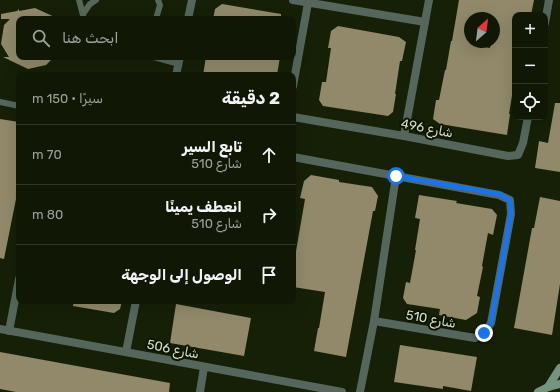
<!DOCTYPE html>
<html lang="ar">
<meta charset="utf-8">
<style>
:root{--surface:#101805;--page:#1e2513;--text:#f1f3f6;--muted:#9ca09a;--line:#303727}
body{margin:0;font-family:Rubik,"Noto Sans Arabic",sans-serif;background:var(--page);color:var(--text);direction:rtl}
.controls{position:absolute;right:12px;top:12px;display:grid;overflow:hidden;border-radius:8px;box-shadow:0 4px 16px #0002}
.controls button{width:36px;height:36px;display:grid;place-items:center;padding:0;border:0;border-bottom:1px solid var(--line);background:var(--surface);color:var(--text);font:20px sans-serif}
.compass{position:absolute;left:464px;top:12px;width:36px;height:36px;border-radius:50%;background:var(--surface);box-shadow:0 4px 16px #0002;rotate:28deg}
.stop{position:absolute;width:12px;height:12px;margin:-9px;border:3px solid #1a73e8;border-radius:50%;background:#fff}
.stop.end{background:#1a73e8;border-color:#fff;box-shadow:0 1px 4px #0008}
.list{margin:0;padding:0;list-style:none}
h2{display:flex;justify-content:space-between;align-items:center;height:52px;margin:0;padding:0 16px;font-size:17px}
h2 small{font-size:13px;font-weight:400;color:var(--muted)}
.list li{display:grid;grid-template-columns:26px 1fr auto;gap:12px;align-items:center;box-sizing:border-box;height:60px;padding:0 16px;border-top:1px solid var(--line)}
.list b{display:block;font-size:15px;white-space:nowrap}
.list p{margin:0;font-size:13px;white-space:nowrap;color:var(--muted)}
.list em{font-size:13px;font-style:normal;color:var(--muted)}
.icon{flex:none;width:22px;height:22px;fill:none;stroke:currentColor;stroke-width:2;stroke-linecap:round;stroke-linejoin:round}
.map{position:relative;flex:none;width:560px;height:392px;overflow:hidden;direction:ltr}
.search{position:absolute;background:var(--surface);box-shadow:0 4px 16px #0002;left:16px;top:16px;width:280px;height:44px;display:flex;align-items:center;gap:10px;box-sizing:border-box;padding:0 14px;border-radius:8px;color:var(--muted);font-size:15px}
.panel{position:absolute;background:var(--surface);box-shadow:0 4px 16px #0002;left:16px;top:72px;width:280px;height:232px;border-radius:8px;direction:rtl}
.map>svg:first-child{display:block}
</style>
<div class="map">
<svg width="560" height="392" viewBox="0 0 560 392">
<rect width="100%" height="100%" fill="#162007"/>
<g fill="#91896a" fill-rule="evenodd">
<path d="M459,0H534L531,15H515V71L513,83H514L509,114H510L507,135L440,124L433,119L436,100H439L445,70H446L451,41H452ZM470,18H494V42H491L490,48L470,44Z"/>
<polygon points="222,4 281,14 281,19 213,19 215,9"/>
<polygon points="35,8 59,19 19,19 19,57 54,57 46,65 28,69 3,57 9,57 1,44 4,25 10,19 1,19 1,14 17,11 19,9 19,11"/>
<polygon points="338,26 399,37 406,42 402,61 400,61 395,94 396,94 393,112 388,116 323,106 319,100 322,82 326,82 331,48 328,48 331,31"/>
<polygon points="206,57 280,57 277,75 203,75"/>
<polygon points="555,103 560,103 560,172 535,168 539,141 548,143"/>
<polygon points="0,119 19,122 19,184 4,259 0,258"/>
<polygon points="311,175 339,180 339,182 372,187 378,196 375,211 373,211 346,357 314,351 318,328 319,328 325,292 293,287 293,278 296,257 295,257 305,199 300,198 304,181"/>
<polygon points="419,195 457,201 456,203 492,209 497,215 493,235 488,233 482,266 483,267 477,296 480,297 477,313 466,320 439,315 440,309 407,304 403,298 406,282 410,283 416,250 415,250 420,219 415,218"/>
<polygon points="540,197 560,201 560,284 552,335 514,328 532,228 534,228"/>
<polygon points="74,301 122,301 120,309 114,313 73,306"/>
<polygon points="176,304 251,318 244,356 170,343"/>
<polygon points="400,345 477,357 471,391 443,386 443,389 394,382"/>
<polygon points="0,352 170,383 169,392 16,392 0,389"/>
</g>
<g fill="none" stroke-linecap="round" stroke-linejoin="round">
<g stroke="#55675c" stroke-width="6">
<polyline points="79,0 84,19"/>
<polyline points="83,14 90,4 96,0"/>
<polyline points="156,19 160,5 158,0"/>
<polyline points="154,57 179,64"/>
<polyline points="0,102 19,106"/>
</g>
<g stroke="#55675c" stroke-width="8">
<polyline points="293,0 425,22"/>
<polyline points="188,19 192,0"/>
<polyline points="545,23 549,0"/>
<polyline points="176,75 180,57"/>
<polyline points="293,86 308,3"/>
<polyline points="293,117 404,136 508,156 518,155 523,143 528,117"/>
<polyline points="404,136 429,0"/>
<polyline points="293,157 499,195 510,200 511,214 491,323 484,333 475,338 374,321"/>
<polyline points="0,329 342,392"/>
<polyline points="9,331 19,279"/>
<polyline points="126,352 136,301"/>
<polyline points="200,392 204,367"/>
<polyline points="360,392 374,321 396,176"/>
</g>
<g stroke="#759381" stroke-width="8">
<polyline points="548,387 560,368"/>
<polyline points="538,392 548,387 560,384"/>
</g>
</g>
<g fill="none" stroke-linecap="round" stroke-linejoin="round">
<polyline stroke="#1a73e8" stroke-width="5" points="396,176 499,194 510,200 511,214 491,323 484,333"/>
</g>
<g text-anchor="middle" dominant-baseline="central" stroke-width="4" stroke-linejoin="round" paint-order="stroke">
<g font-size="13" fill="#d8dfcf" stroke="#0d1601">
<text transform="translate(427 128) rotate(11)">شارع 496</text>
<text transform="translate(431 319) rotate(10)">شارع 510</text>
<text transform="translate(173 349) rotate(11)">شارع 506</text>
</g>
</g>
</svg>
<div class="controls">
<button>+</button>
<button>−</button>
<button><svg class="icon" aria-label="locate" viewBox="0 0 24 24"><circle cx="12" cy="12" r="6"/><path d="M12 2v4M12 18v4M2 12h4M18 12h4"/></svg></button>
</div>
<svg class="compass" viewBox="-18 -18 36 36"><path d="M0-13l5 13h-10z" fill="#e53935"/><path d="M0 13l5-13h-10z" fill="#9ca09a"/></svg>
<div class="stop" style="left:396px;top:176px"></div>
<div class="stop end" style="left:484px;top:333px"></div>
<div class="search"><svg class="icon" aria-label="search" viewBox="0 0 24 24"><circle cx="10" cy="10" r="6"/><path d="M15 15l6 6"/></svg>ابحث هنا</div>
<section class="panel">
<h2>2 دقيقة<small>سيرًا · 150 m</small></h2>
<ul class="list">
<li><svg class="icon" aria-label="ahead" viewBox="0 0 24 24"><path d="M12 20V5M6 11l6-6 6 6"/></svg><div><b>تابع السير</b><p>شارع 510</p></div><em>70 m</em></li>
<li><svg class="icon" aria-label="right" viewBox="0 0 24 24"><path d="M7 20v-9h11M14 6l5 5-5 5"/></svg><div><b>انعطف يمينًا</b><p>شارع 510</p></div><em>80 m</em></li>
<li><svg class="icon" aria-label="arrive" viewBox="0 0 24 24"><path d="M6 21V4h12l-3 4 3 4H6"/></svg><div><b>الوصول إلى الوجهة</b></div></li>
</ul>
</section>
</div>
